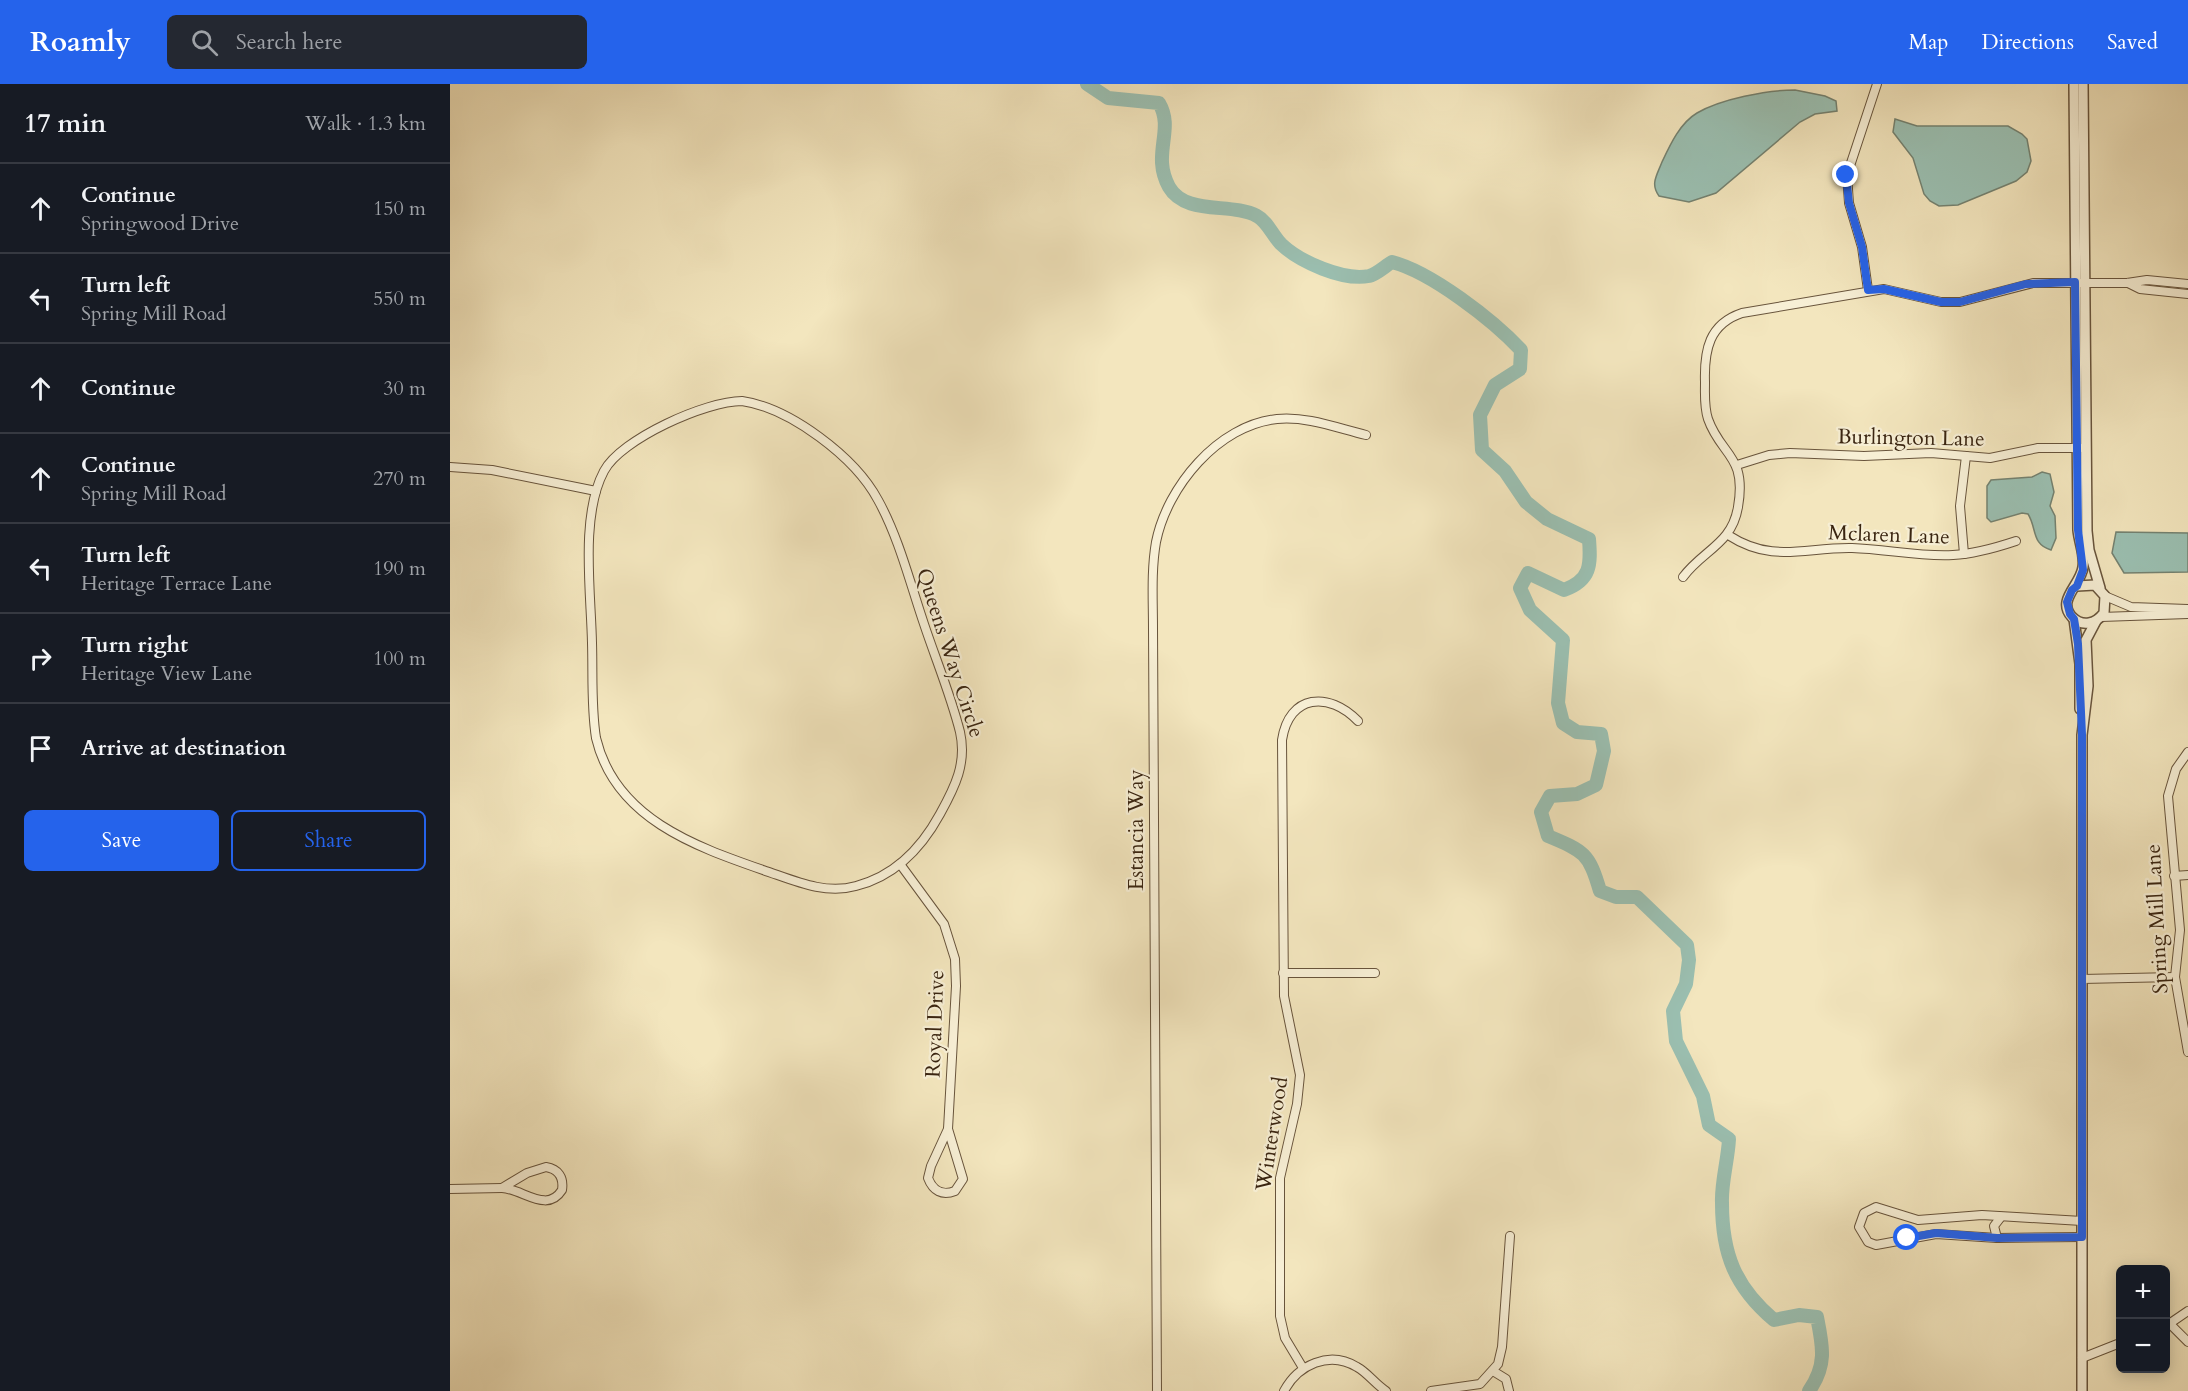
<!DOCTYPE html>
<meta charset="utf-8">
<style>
:root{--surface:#171b24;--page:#242831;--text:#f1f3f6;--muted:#9ea1a6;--line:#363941;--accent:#2563eb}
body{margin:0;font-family:Cardo,serif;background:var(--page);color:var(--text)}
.controls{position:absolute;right:18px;bottom:18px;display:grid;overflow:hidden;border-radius:9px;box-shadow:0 3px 15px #0003}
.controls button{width:54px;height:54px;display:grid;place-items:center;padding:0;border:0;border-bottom:2px solid var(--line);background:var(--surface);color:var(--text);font:30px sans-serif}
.stop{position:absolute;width:18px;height:18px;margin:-14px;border:4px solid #2563eb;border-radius:50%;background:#fff}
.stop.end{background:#2563eb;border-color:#fff;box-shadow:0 2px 6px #0008}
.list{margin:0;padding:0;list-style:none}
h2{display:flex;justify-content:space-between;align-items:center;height:78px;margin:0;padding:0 24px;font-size:26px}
h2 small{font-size:20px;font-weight:400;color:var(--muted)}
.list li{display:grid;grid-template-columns:39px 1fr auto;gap:18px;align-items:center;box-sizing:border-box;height:90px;padding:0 24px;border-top:2px solid var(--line)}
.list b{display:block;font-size:22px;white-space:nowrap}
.list p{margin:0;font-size:20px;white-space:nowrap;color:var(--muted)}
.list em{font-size:20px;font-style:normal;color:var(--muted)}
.actions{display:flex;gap:12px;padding:18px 24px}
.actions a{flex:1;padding:14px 0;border:2px solid var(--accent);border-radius:9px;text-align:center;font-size:21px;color:var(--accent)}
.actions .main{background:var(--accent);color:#fff}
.icon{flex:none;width:33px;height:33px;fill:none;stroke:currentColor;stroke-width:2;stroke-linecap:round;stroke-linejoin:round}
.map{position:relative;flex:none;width:1738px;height:1307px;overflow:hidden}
header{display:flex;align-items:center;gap:36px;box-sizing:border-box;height:84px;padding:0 30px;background:var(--accent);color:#fff}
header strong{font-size:28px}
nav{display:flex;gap:33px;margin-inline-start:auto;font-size:21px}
.search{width:420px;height:54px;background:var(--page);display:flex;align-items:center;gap:15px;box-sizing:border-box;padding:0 21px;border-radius:9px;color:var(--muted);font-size:22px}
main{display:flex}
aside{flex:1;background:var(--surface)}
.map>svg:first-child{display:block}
</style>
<header>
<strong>Roamly</strong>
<div class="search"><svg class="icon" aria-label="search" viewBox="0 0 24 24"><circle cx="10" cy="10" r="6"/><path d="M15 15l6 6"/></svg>Search here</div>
<nav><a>Map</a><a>Directions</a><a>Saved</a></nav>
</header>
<main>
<aside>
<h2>17 min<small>Walk · 1.3 km</small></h2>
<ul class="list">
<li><svg class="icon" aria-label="ahead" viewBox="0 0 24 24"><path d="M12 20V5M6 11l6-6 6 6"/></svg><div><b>Continue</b><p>Springwood Drive</p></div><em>150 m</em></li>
<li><svg class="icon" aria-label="left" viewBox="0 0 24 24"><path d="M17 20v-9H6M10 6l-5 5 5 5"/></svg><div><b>Turn left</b><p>Spring Mill Road</p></div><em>550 m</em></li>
<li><svg class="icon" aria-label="ahead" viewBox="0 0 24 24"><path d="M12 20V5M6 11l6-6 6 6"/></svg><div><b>Continue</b></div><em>30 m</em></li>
<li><svg class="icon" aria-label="ahead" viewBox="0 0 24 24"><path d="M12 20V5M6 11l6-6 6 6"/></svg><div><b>Continue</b><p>Spring Mill Road</p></div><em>270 m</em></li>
<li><svg class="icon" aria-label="left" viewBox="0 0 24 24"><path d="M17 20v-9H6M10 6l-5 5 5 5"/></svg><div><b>Turn left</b><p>Heritage Terrace Lane</p></div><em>190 m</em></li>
<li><svg class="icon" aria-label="right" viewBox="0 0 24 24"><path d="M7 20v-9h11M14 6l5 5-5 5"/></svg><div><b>Turn right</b><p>Heritage View Lane</p></div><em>100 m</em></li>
<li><svg class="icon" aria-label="arrive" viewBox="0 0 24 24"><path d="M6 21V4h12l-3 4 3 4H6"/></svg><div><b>Arrive at destination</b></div></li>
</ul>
<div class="actions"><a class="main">Save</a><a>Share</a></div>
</aside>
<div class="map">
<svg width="1738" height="1307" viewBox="0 0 1738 1307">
<rect width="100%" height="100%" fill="#f3e6be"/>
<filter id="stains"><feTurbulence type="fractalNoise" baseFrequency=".00333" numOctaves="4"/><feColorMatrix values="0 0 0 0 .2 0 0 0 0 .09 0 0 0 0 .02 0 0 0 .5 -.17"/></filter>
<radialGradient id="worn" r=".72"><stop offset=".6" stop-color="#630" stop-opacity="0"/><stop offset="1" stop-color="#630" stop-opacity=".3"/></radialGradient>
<g fill="#9bc0b2" stroke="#748271" stroke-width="1.5">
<path d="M1345,6L1375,12L1386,17L1387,27L1365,30L1350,38L1266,109L1239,118L1209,112C1200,100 1207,91 1212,78C1220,61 1230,39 1247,29C1271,15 1317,6 1345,6Z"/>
<polygon points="1445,35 1467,42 1558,42 1572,50 1577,55 1581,77 1577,88 1566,97 1508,121 1489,122 1480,117 1474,110 1463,74 1443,48"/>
<path d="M1592,388L1600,390L1604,408L1600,422L1605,432L1606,454L1601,466C1581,460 1587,444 1578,430L1572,429L1541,438L1537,434V402L1541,396L1582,393Z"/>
<polygon points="1666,448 1738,449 1738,488 1674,489 1662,469"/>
</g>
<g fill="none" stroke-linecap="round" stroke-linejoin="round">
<path stroke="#9bc0b2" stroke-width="14" d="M637,0L658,14L709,19C725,46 701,70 719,103C736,132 781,118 807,132C817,137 823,152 831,160C850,178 893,197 919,192C927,190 935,182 942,178C981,188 1043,236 1071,266L1070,285L1045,301L1030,331L1032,366L1055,387L1076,418L1097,435L1139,455C1141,481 1141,496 1114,506L1078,489L1070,504L1080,526L1113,556L1108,619L1113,639L1127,648L1151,650L1154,667L1146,701L1127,710L1100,712L1091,728L1098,752C1134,767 1139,769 1150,807L1166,813H1187L1237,861L1239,876L1236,900L1223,927L1226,957L1253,1012L1259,1041L1279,1055C1278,1076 1271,1099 1272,1119C1272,1170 1285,1203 1324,1236L1349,1231L1367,1233C1373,1263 1377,1281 1359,1307"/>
<g stroke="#68543c" stroke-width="10">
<g id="minor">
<polyline points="1678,199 1690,205 1738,210"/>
<polyline points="1418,206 1412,163 1399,119 1397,91 1427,0"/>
<path d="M292,317C340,324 405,373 428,416C449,454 460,499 474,540C486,576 501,612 510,648C517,679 505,703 490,730C472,763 445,792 406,802C374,811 343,796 313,786C244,762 165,734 146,654C141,623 143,590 142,559C141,508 130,432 154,387C171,355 256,317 292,317Z"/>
<polyline points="1287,381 1319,371 1340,369 1414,372 1481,369 1540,374 1588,364 1631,364"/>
<polyline points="0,383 42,386 146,407"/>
<path d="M1278,451C1323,480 1354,463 1402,464C1436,465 1470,473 1503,471C1525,470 1545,464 1566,457"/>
<polyline points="1514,470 1510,422 1516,372"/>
<path d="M1233,493C1253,466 1282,460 1288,423C1297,371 1271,372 1258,335C1254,323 1255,311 1255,298C1254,266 1259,240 1292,229L1434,205L1491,218H1510L1583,199H1677L1697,196L1738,200"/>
<polyline points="1655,512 1681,523 1738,525"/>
<polyline points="1651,533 1738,530"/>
<polyline points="1738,668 1726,685 1718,712 1730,846 1725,893 1738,968"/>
<polyline points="450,780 494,840 505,875 506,902 498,1045"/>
<polyline points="1724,792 1738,791"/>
<polyline points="833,889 925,889"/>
<polyline points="1632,895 1725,893"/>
<path d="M498,1045L513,1095L505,1107C492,1112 483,1107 478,1094L481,1082Z"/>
<path d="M96,1083C108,1085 114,1093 112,1106C97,1130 73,1105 52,1104L77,1089Z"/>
<polyline points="0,1105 52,1104"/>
<polyline points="1632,1137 1532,1131 1468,1136 1426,1123 1414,1129 1409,1143 1418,1158 1426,1161 1486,1150 1547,1154 1632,1153"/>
<polyline points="1547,1154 1544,1142 1551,1133"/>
<polyline points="1720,1240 1738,1258"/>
<polyline points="1716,1242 1738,1227"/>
<polyline points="1632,1274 1670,1259"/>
<path d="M853,1284L835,1254L830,1232V1094L847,1020L850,991L834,912L832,656C839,610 879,607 908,637"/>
<polyline points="1043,1287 1056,1295 1059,1307"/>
<path d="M707,1307L703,545C703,516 701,487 706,458C717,403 768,341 827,335C857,332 887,344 916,351"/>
<path d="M834,1307C848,1281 879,1266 907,1283C918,1289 925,1300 936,1307"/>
<polyline points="981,1307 1030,1300 1048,1280 1052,1263 1060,1152"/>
</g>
</g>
<g stroke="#68543c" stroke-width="12">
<g id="tertiary">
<path d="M1624,0L1628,446C1629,458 1635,471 1633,483C1631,501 1606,516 1622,533C1627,538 1633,540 1639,539C1646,538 1650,534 1654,529L1655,512L1645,501L1627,502"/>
<polyline points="1633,0 1637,447 1639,466 1650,504"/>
<polyline points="1624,535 1630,580 1630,625"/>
<polyline points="1632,1307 1632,651 1638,602 1636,556 1646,537"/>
</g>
</g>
<use href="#minor" stroke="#f7efd5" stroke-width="8"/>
<use href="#tertiary" stroke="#f7efd5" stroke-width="9"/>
</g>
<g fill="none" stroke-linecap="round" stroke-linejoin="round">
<polyline stroke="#2563eb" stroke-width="8" points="1396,91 1399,119 1412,163 1418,206 1434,205 1491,218 1510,218 1576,200 1625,198 1628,446 1633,486 1627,502 1622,506 1617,518 1620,530 1624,535 1628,560 1632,651 1632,1153 1547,1154 1486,1149 1457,1154"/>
</g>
<g text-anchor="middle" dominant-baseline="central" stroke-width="4.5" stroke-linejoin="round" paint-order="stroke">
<g font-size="21" fill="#392410" stroke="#f7efd5">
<text transform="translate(1461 354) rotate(1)">Burlington Lane</text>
<text transform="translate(1439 451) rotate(2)">Mclaren Lane</text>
<text transform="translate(500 569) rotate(72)">Queens Way Circle</text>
<text transform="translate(686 746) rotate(-90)">Estancia Way</text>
<text transform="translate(1707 835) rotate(-93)">Spring Mill Lane</text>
<text transform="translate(485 940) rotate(-88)">Royal Drive</text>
<text transform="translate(822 1050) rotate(-81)">Winterwood</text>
</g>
</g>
<rect width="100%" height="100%" filter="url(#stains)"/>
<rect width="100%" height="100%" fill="url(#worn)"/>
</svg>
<div class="controls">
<button>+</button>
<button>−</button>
</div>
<div class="stop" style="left:1457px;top:1154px"></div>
<div class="stop end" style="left:1396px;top:91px"></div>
</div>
</main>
